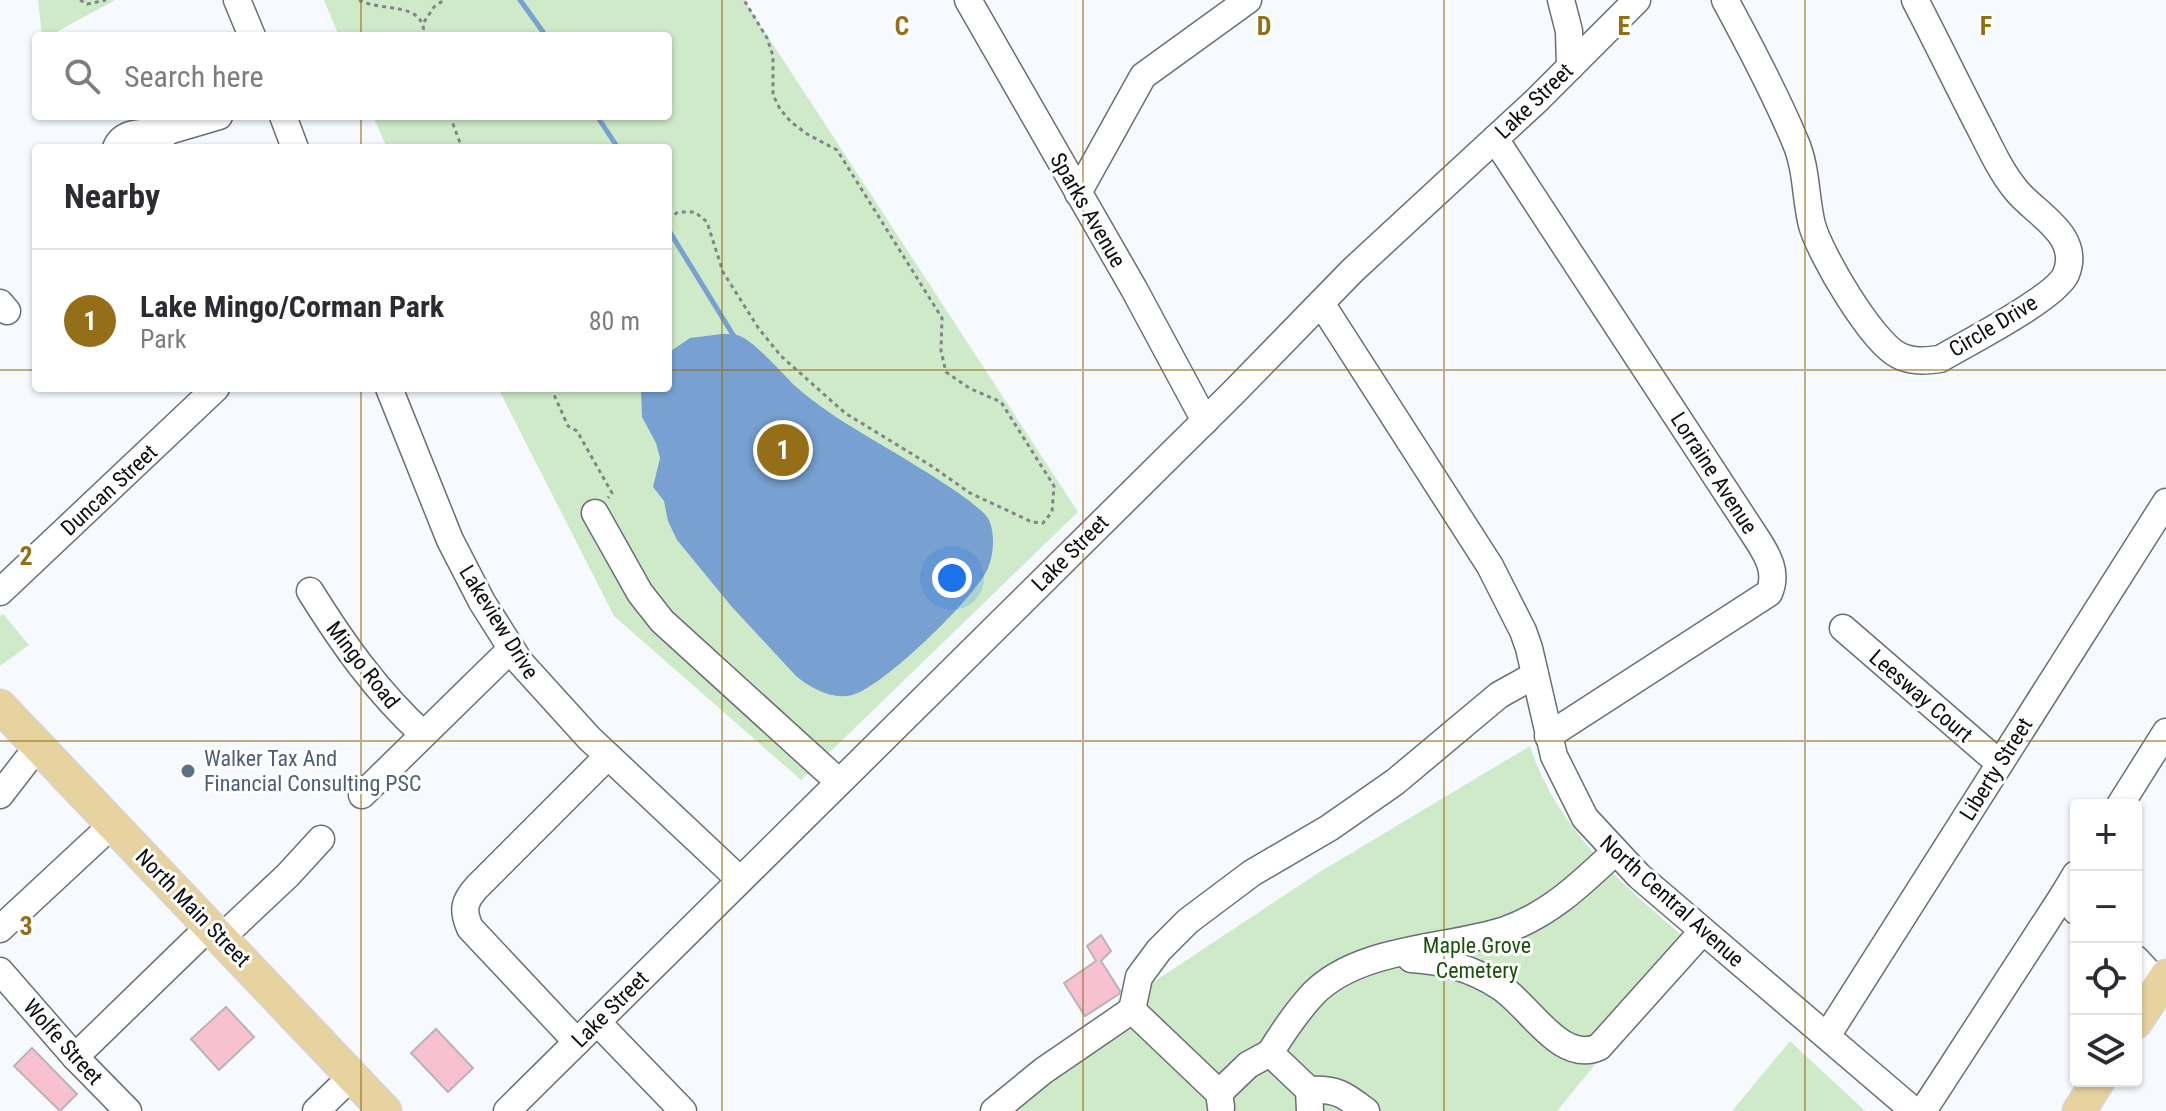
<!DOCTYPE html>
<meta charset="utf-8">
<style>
:root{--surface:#fff;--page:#f7f7f7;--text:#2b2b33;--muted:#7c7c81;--line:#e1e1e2;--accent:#956e18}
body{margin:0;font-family:"Roboto Condensed",sans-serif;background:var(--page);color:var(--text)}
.controls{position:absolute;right:24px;bottom:24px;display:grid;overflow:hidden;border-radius:8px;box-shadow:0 2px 6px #0004}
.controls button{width:72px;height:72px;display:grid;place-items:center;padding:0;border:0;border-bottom:2px solid var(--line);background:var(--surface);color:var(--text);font:40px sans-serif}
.you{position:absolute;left:952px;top:578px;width:28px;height:28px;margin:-20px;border:6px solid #fff;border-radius:50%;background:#1a73e8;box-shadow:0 0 0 12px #1a73e833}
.badge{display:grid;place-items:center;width:52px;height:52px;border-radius:50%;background:var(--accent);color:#fff;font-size:26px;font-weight:700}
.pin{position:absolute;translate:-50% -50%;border:4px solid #fff;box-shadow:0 2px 8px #0006}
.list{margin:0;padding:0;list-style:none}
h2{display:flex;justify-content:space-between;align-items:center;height:104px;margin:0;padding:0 32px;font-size:34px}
h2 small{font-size:26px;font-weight:400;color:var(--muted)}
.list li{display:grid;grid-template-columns:52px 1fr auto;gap:24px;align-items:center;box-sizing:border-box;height:144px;padding:0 32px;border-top:2px solid var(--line)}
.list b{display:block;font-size:30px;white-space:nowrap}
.list p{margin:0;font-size:26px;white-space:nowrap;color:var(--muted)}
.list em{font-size:26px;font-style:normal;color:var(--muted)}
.icon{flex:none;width:44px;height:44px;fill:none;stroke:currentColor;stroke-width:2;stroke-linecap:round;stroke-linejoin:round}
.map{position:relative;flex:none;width:2166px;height:1111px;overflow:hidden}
.search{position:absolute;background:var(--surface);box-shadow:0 2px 6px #0004;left:32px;top:32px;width:640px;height:88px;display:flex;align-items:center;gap:20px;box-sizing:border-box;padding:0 28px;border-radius:8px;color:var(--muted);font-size:30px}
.panel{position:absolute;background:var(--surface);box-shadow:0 2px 6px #0004;left:32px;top:144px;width:640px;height:248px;border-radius:8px}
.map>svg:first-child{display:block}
</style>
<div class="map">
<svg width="2166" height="1111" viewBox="0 0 2166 1111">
<rect width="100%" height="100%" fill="#f6fafe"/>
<g fill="#cfeac9">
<polygon points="38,0 115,0 49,36 42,36"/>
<polygon points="324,0 744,0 1078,512 801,780 614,616 498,388 668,388 668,148 387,148 373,116 668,116 668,36 339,36"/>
<polygon points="3,614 29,645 0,666 0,616"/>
<path d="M1530,746C1559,834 1626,887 1693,945L1557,1111H978L1075,1034L1318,873Z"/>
<polygon points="1790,1041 1865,1111 1732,1111"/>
</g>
<path fill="#78a1d1" d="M722,334C728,334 735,334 740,336C755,342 782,373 794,385C806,396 820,406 833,415C860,434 979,498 989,520C995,533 994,554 988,568C976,597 882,688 852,695C833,700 810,688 796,676L732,607L677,540L668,521L664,501L653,487L660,458L656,443L642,417L641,388H668V353L690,338Z"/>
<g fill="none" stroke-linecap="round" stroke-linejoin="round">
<g stroke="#78a1d1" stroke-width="5">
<polyline points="520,0 546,36"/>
<polyline points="597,116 618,148"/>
<polyline points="668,229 735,338"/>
</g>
</g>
<g fill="#f8c1d2" stroke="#bcb3b6" stroke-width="2">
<polygon points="1101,935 1111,951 1101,961 1120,991 1119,994 1085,1016 1064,983 1096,961 1087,946"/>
<polygon points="226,1007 254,1037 219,1070 191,1039"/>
<polygon points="436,1029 473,1068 448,1092 411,1053"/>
<polygon points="32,1048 77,1094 60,1111 14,1066"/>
</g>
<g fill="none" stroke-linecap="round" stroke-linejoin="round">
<g stroke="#696f74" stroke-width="29">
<g id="minor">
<polyline points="237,0 252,36"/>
<polyline points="968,0 1134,289 1205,421"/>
<polyline points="1561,0 1569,31 1570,67"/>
<path d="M1725,0C1750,46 1775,93 1795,141C1807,168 1805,197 1812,225C1820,254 1871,341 1898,355C1911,362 1925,361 1940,359C1965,344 2056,298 2066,274C2082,235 2035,214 2016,190C2002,173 1992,152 1982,132C1959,88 1938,44 1915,0"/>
<polyline points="283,116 295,148"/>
<polyline points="168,131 219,116"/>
<path d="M1495,139L1757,539C1768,556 1778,573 1769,593L1548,736"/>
<path d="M116,148C124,128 150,134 168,131L151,148"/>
<polyline points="1078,193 1143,76 1248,0"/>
<polyline points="0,303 7,311"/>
<polyline points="1321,303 1490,566 1523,631 1529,648 1554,756 1585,818 1639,876 1914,1111"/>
<polyline points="389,388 450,540 482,602 520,662 589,738 740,880"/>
<polyline points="595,513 640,593 662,621 839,782"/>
<path d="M310,591C343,644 377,692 423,734"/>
<polyline points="0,592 216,388"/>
<polyline points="1843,628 1999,763"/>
<polyline points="0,795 38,746"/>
<polyline points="362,795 511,649"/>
<polyline points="2120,805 2166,732"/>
<polyline points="2076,874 2064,894 2076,911"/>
<polyline points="0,929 113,824"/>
<polyline points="221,938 288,875 321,839"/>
<path d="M1411,959C1444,961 1471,968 1499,986C1529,1004 1560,1065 1599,1047L1703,931"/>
<polyline points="2136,959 2160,985"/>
<polyline points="0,971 75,1057 128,1111"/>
<polyline points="1132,1010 1139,977 1159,950 1188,921 1252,873 1329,828 1395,782 1499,695 1535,675"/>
<polyline points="597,1022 683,1111"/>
<polyline points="1827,1036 2166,502"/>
<path d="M577,1042L470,928C462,910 464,901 477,887L608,756"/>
<path d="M1270,1053C1283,1032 1297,1011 1314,993C1360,947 1447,949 1505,930C1549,915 1582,883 1615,852"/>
<polyline points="75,1057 210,926"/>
<path d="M1309,1090C1336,1088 1345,1095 1366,1111"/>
<polyline points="1221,1107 1219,1093 1248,1065 1270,1053 1309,1090 1310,1111"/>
<polyline points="316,1111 352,1076"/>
<polyline points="507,1111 1233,393 1353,270 1536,101 1637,0"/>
<polyline points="994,1111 1043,1071 1132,1010 1219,1093"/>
<polyline points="1923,1111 2064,894"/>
</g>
</g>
<g stroke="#d3d4d4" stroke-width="35">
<g id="major">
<polyline points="0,706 385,1111"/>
<polyline points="2136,1022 2166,976"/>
<polyline points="2079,1111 2098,1081"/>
</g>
</g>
<g stroke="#828588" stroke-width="3" stroke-dasharray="4 4" stroke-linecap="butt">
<polyline points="80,0 87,4 106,0"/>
<path d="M359,0C383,13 425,0 424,36"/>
<polyline points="424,22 434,7 444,0"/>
<polyline points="450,116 462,148"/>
<polyline points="668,219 678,212 695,212 707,222 723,272 759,329 781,356 845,413 930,465 970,493 1032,522 1043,523 1052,512 1054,486 1001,402 969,388 946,372 941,351 942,318 837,150 807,134 791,122 780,109 773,95 773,56 767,38 744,0"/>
<polyline points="551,388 568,426 577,431 612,493 608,498"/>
</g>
<use href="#minor" stroke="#fff" stroke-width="26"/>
<use href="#major" stroke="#e7d3a0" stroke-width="32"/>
</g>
<path fill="none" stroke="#956e18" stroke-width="2" stroke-opacity="0.55" d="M361,0V36M722,0V1111M1083,0V1111M1444,0V1111M1805,0V1111M361,116V148M0,370H36M668,370H2166M361,388V1111M0,741H2166"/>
<circle fill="#5c6f8a" stroke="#fff" stroke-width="3" cx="188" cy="771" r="8"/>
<g text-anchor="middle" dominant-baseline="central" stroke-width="6" stroke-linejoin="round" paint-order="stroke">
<g font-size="22" fill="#0c0e10" stroke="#fff">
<text transform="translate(1534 101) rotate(-44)">Lake Street</text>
<text transform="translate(1088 210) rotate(60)">Sparks Avenue</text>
<text transform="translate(1993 326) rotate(-31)">Circle Drive</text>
<text transform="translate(1714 473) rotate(57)">Lorraine Avenue</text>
<text transform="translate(109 490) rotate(-43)">Duncan Street</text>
<text transform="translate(1070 553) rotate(-45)">Lake Street</text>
<text transform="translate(499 622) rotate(58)">Lakeview Drive</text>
<text transform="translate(363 665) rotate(52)">Mingo Road</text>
<text transform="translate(1921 696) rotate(41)">Leesway Court</text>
<text transform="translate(1996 769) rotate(-58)">Liberty Street</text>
<text transform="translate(1672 901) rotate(42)">North Central Avenue</text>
<text transform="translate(193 908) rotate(46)">North Main Street</text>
<text transform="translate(610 1009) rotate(-45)">Lake Street</text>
<text transform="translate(63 1042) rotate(48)">Wolfe Street</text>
</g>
<g font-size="22" fill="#4e5e75" stroke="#fff" text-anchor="start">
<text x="204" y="758">Walker Tax And<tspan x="204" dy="25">Financial Consulting PSC</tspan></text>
</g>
<g font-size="22" fill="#19500a" stroke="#fff">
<text x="1477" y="945">Maple Grove<tspan x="1477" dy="25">Cemetery</tspan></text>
</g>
</g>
<g font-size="26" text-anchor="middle" font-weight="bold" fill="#956e18" stroke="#fff" stroke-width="6" stroke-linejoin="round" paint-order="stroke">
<text x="902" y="35">C</text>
<text x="1264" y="35">D</text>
<text x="1624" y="35">E</text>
<text x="1986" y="35">F</text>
<text x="26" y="565">2</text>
<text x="26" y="935">3</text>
</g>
</svg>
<div class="controls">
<button>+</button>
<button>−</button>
<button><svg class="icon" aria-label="locate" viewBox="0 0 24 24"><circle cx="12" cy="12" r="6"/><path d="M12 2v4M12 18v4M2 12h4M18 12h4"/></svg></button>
<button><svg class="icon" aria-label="layers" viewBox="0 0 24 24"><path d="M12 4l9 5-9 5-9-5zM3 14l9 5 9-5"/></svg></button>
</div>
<div class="you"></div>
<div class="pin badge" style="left:783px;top:450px">1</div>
<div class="search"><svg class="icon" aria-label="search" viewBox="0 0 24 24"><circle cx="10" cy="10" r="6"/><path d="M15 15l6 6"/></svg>Search here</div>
<section class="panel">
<h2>Nearby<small></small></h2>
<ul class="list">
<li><span class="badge">1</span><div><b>Lake Mingo/Corman Park</b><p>Park</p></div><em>80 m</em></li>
</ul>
</section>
</div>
